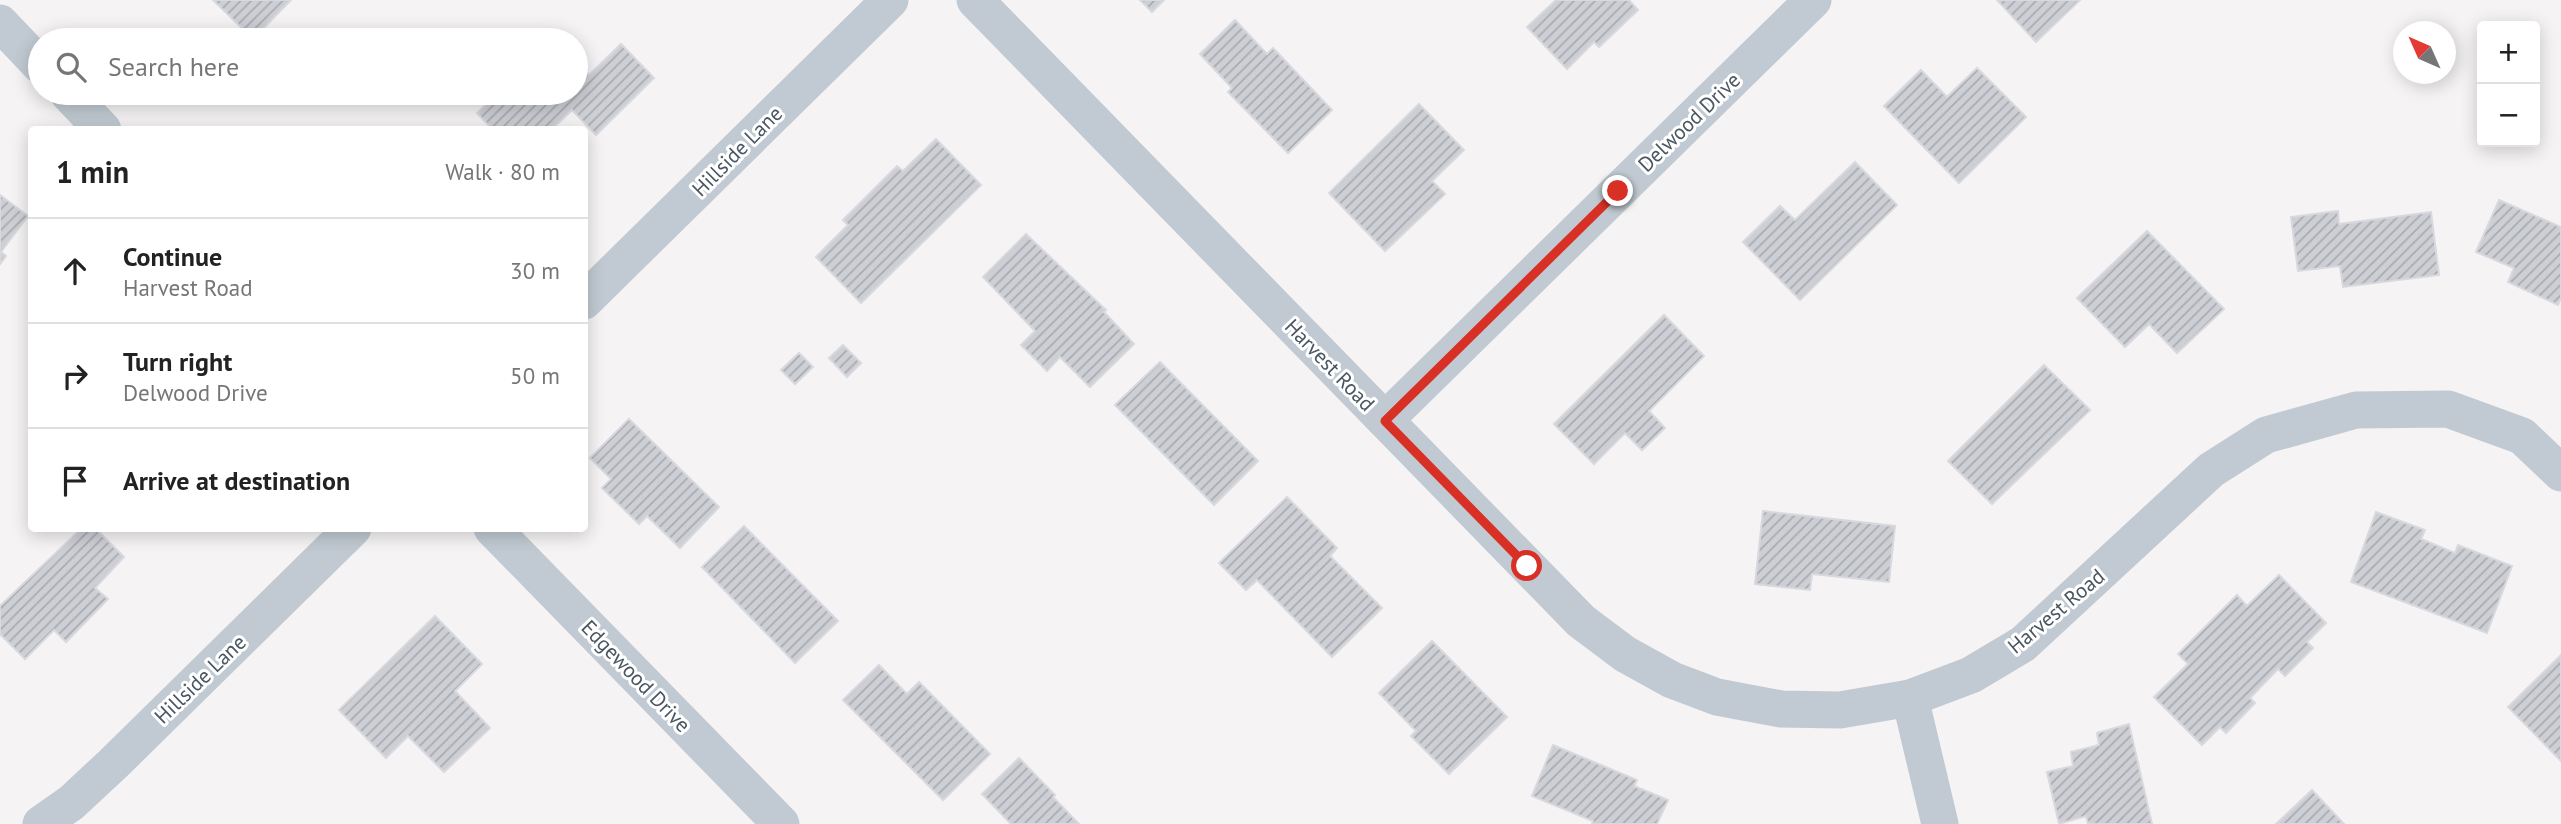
<!DOCTYPE html>
<meta charset="utf-8">
<style>
:root{--surface:#fff;--page:#f2f2f2;--text:#222;--muted:#767676;--line:#e0e0e0}
body{margin:0;font-family:"PT Sans",sans-serif;background:var(--page);color:var(--text)}
.controls{position:absolute;right:21px;top:21px;display:grid;overflow:hidden;border-radius:7px;box-shadow:0 4px 18px #0003}
.controls button{width:63px;height:63px;display:grid;place-items:center;padding:0;border:0;border-bottom:2px solid var(--line);background:var(--surface);color:var(--text);font:35px sans-serif}
.compass{position:absolute;left:2393px;top:21px;width:63px;height:63px;border-radius:50%;background:var(--surface);box-shadow:0 4px 18px #0003;rotate:315deg}
.stop{position:absolute;width:21px;height:21px;margin:-16px;border:5px solid #d93025;border-radius:50%;background:#fff}
.stop.end{background:#d93025;border-color:#fff;box-shadow:0 2px 7px #0008}
.list{margin:0;padding:0;list-style:none}
h2{display:flex;justify-content:space-between;align-items:center;height:91px;margin:0;padding:0 28px;font-size:30px}
h2 small{font-size:23px;font-weight:400;color:var(--muted)}
.list li{display:grid;grid-template-columns:46px 1fr auto;gap:21px;align-items:center;box-sizing:border-box;height:105px;padding:0 28px;border-top:2px solid var(--line)}
.list b{display:block;font-size:26px;white-space:nowrap}
.list p{margin:0;font-size:23px;white-space:nowrap;color:var(--muted)}
.list em{font-size:23px;font-style:normal;color:var(--muted)}
.icon{flex:none;width:38px;height:38px;fill:none;stroke:currentColor;stroke-width:2;stroke-linecap:round;stroke-linejoin:round}
.map{position:relative;flex:none;width:2561px;height:824px;overflow:hidden}
.search{position:absolute;background:var(--surface);box-shadow:0 4px 18px #0003;left:28px;top:28px;width:560px;height:77px;display:flex;align-items:center;gap:18px;box-sizing:border-box;padding:0 24px;border-radius:38px;color:var(--muted);font-size:26px}
.panel{position:absolute;background:var(--surface);box-shadow:0 4px 18px #0003;left:28px;top:126px;width:560px;height:406px;border-radius:7px}
.map>svg:first-child{display:block}
</style>
<div class="map">
<svg width="2561" height="824" viewBox="0 0 2561 824">
<defs>
<pattern id="building-hatch" width="6" height="6" patternUnits="userSpaceOnUse" patternTransform="scale(1.75)"><rect width="6" height="6" fill="#cdcfd5"/><path d="M-1 1l2-2M0 6l6-6M5 7l2-2" fill="none" stroke="#a8abb0"/></pattern>
</defs>
<rect width="100%" height="100%" fill="#f5f3f3"/>
<g fill="url(#building-hatch)" stroke="#d7d9de" stroke-width="2">
<polygon points="213,0 291,0 253,39"/>
<polygon points="1140,0 1164,0 1152,12"/>
<polygon points="1556,0 1629,0 1638,10 1599,47 1594,42 1567,69 1527,27"/>
<polygon points="1997,0 2080,0 2036,42"/>
<polygon points="1235,20 1267,54 1273,48 1332,110 1288,153 1228,92 1232,88 1200,54"/>
<polygon points="621,44 654,78 596,135 572,110 551,130 493,130 477,113 498,93 576,93 576,61 589,75"/>
<polygon points="1977,68 2026,117 1959,183 1884,106 1921,70 1947,97"/>
<polygon points="1419,104 1464,150 1432,181 1445,194 1385,251 1329,193"/>
<polygon points="936,139 981,185 861,303 816,257 848,225 843,220 897,166 903,171"/>
<polygon points="1855,162 1897,205 1800,300 1743,242 1780,206 1795,220"/>
<polygon points="0,195 28,216 1,252 6,256 0,264"/>
<polygon points="2499,200 2561,227 2561,298 2558,305 2508,282 2514,268 2476,252"/>
<polygon points="2338,211 2339,224 2431,212 2439,275 2343,287 2340,266 2298,271 2291,217"/>
<polygon points="2147,231 2224,309 2177,353 2149,324 2125,347 2077,298"/>
<polygon points="1026,234 1106,310 1104,312 1134,344 1090,387 1060,357 1047,371 1021,345 1035,331 983,277"/>
<polygon points="1664,315 1704,356 1649,411 1665,428 1642,450 1625,433 1594,464 1554,424"/>
<polygon points="843,345 861,363 847,377 829,358"/>
<polygon points="799,353 813,367 795,384 781,370"/>
<polygon points="1160,362 1258,461 1214,505 1115,405"/>
<polygon points="2044,365 2090,410 1992,504 1948,461"/>
<polygon points="629,419 719,507 680,548 647,516 639,524 602,488 611,479 590,458"/>
<polygon points="1287,497 1337,548 1330,556 1382,608 1332,657 1257,580 1246,590 1219,563"/>
<polygon points="1763,511 1895,526 1889,582 1812,574 1810,590 1755,584"/>
<polygon points="2376,512 2425,530 2421,539 2455,553 2458,545 2512,566 2487,633 2351,582"/>
<polygon points="744,526 838,621 795,663 702,567"/>
<polygon points="82,528 95,528 124,557 95,588 108,599 66,642 54,630 25,659 0,634 0,606"/>
<polygon points="2279,575 2326,623 2307,642 2313,648 2285,676 2278,669 2250,698 2255,703 2226,733 2220,727 2202,745 2154,697 2188,664 2178,654 2237,595 2247,606"/>
<polygon points="435,616 482,664 455,691 490,728 444,772 408,736 386,758 339,710"/>
<polygon points="1432,641 1507,717 1449,774 1411,736 1416,731 1379,693"/>
<polygon points="2561,655 2561,761 2508,707"/>
<polygon points="879,665 907,694 919,682 990,754 943,800 843,700"/>
<polygon points="2129,724 2152,824 2088,824 2086,816 2059,824 2047,772 2073,766 2071,752 2099,745 2097,733"/>
<polygon points="1553,745 1637,780 1634,786 1668,800 1657,824 1592,824 1593,821 1532,796"/>
<polygon points="1019,758 1055,795 1053,797 1079,824 1011,824 982,794"/>
<polygon points="2312,790 2344,824 2276,824"/>
</g>
<g fill="none" stroke-linecap="round" stroke-linejoin="round">
<g stroke="#c1cad2" stroke-width="37">
<polyline points="975,0 1581,621 1625,654 1672,680 1717,697 1781,709 1840,710 1910,698 1971,675 2023,644 2211,470 2266,435 2356,410 2448,409 2522,436 2561,473"/>
<polyline points="0,23 40,65"/>
<polyline points="68,93 103,130"/>
<polyline points="584,301 890,0"/>
<polyline points="1385,420 1813,0"/>
<polyline points="492,528 781,824"/>
<polyline points="1910,698 1940,824"/>
<polyline points="41,824 71,803 113,764 353,528"/>
</g>
</g>
<g fill="none" stroke-linecap="round" stroke-linejoin="round">
<polyline stroke="#d93025" stroke-width="9" points="1527,566 1385,421 1618,191"/>
</g>
<g text-anchor="middle" dominant-baseline="central" stroke-width="6" stroke-linejoin="round" paint-order="stroke">
<g font-size="21" fill="#4a5661" stroke="#fff">
<text transform="translate(1689 122) rotate(-44)">Delwood Drive</text>
<text transform="translate(737 151) rotate(-45)">Hillside Lane</text>
<text transform="translate(1330 365) rotate(46)">Harvest Road</text>
<text transform="translate(2056 611) rotate(-40)">Harvest Road</text>
<text transform="translate(636 676) rotate(46)">Edgewood Drive</text>
<text transform="translate(200 679) rotate(-44)">Hillside Lane</text>
</g>
</g>
</svg>
<div class="controls">
<button>+</button>
<button>−</button>
</div>
<svg class="compass" viewBox="-18 -18 36 36"><path d="M0-13l5 13h-10z" fill="#e53935"/><path d="M0 13l5-13h-10z" fill="#767676"/></svg>
<div class="stop" style="left:1527px;top:566px"></div>
<div class="stop end" style="left:1618px;top:191px"></div>
<div class="search"><svg class="icon" aria-label="search" viewBox="0 0 24 24"><circle cx="10" cy="10" r="6"/><path d="M15 15l6 6"/></svg>Search here</div>
<section class="panel">
<h2>1 min<small>Walk · 80 m</small></h2>
<ul class="list">
<li><svg class="icon" aria-label="ahead" viewBox="0 0 24 24"><path d="M12 20V5M6 11l6-6 6 6"/></svg><div><b>Continue</b><p>Harvest Road</p></div><em>30 m</em></li>
<li><svg class="icon" aria-label="right" viewBox="0 0 24 24"><path d="M7 20v-9h11M14 6l5 5-5 5"/></svg><div><b>Turn right</b><p>Delwood Drive</p></div><em>50 m</em></li>
<li><svg class="icon" aria-label="arrive" viewBox="0 0 24 24"><path d="M6 21V4h12l-3 4 3 4H6"/></svg><div><b>Arrive at destination</b></div></li>
</ul>
</section>
</div>
